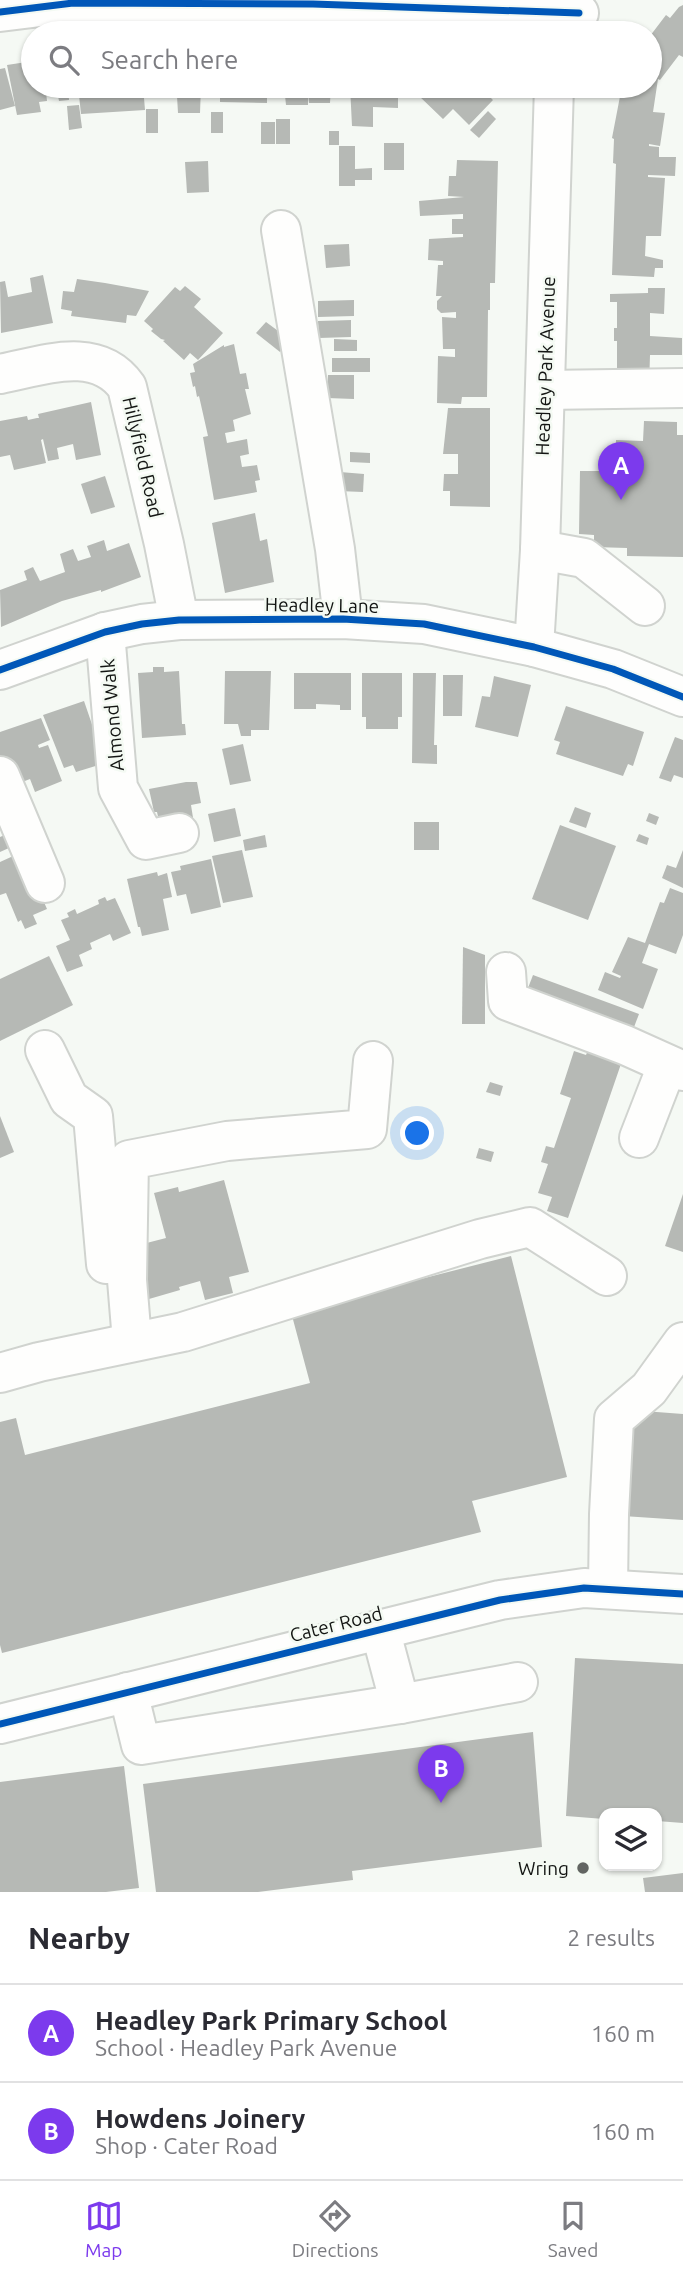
<!DOCTYPE html>
<meta charset="utf-8">
<style>
:root{--surface:#fff;--page:#f2f2f3;--text:#2b2b33;--muted:#7c7c81;--line:#e1e1e2;--accent:#7c3aed}
body{margin:0;font-family:Ubuntu,sans-serif;background:var(--page);color:var(--text)}
.controls{position:absolute;right:21px;bottom:21px;display:grid;overflow:hidden;border-radius:14px;box-shadow:0 2px 5px #0004}
.controls button{width:63px;height:63px;display:grid;place-items:center;padding:0;border:0;border-bottom:2px solid var(--line);background:var(--surface);color:var(--text);font:35px sans-serif}
.you{position:absolute;left:418px;top:1134px;width:24px;height:24px;margin:-18px;border:5px solid #fff;border-radius:50%;background:#1a73e8;box-shadow:0 0 0 10px #1a73e833}
.badge{display:grid;place-items:center;width:46px;height:46px;border-radius:50%;background:var(--accent);color:#fff;font-size:23px;font-weight:700}
.pin{position:absolute;translate:-50% -58px;filter:drop-shadow(0 2px 4px #0008)}
.pin::after{content:'';position:absolute;top:37px;width:24px;height:21px;background:inherit;clip-path:polygon(0 0,100% 0,50% 100%)}
.list{margin:0;padding:0;list-style:none}
h2{display:flex;justify-content:space-between;align-items:center;height:91px;margin:0;padding:0 28px;font-size:30px}
h2 small{font-size:23px;font-weight:400;color:var(--muted)}
.list li{display:grid;grid-template-columns:46px 1fr auto;gap:21px;align-items:center;box-sizing:border-box;height:98px;padding:0 28px;border-top:2px solid var(--line)}
.list b{display:block;font-size:26px;white-space:nowrap}
.list p{margin:0;font-size:23px;white-space:nowrap;color:var(--muted)}
.list em{font-size:23px;font-style:normal;color:var(--muted)}
.icon{flex:none;width:38px;height:38px;fill:none;stroke:currentColor;stroke-width:2;stroke-linecap:round;stroke-linejoin:round}
.map{position:relative;flex:none;width:683px;height:1892px;overflow:hidden}
.search{position:absolute;background:var(--surface);box-shadow:0 2px 5px #0004;left:21px;right:21px;top:21px;height:77px;display:flex;align-items:center;gap:18px;box-sizing:border-box;padding:0 24px;border-radius:38px;color:var(--muted);font-size:26px}
.sheet{height:287px;background:var(--surface)}
nav{display:flex;justify-content:space-around;align-items:center;box-sizing:border-box;height:98px;border-top:2px solid var(--line);background:var(--surface);font-size:19px;color:var(--muted)}
nav a{display:grid;justify-items:center;gap:4px}
nav .on{color:var(--accent)}
.map>svg:first-child{display:block}
</style>
<div class="map">
<svg width="683" height="1892" viewBox="0 0 683 1892">
<rect width="100%" height="100%" fill="#f5f9f4"/>
<g fill="#b6b9b5">
<polygon points="683,5 683,57 679,55 660,80 658,79 653,112 665,113 660,146 649,144 649,146 659,147 659,157 676,157 675,176 648,175 648,177 665,178 661,236 646,236 645,256 663,260 663,268 655,268 654,277 612,275 616,164 613,163 614,139 612,138 622,86 650,86 650,36 666,15 670,18 679,7"/>
<polygon points="33,61 33,86 68,86 69,100 59,101 57,91 46,92 47,101 39,102 41,112 17,115 7,65"/>
<polygon points="5,68 15,106 0,110 0,69"/>
<polygon points="78,86 143,86 145,110 81,114"/>
<polygon points="153,86 201,86 200,113 178,113 177,96 153,96"/>
<polygon points="220,86 267,86 267,103 220,102"/>
<polygon points="284,86 331,86 330,103 309,103 308,92 308,105 286,105"/>
<polygon points="350,86 398,86 398,108 373,107 373,127 352,126"/>
<polygon points="427,86 479,86 493,100 469,125 453,109 443,119 418,95"/>
<polygon points="79,105 82,128 69,130 67,106"/>
<rect x="146" y="109" width="12" height="24"/>
<polygon points="488,111 496,119 479,138 470,130"/>
<rect x="211" y="112" width="12" height="21"/>
<rect x="276" y="119" width="14" height="25"/>
<rect x="261" y="122" width="14" height="22"/>
<rect x="329" y="131" width="10" height="14"/>
<rect x="384" y="143" width="20" height="27"/>
<polygon points="339,146 355,146 355,169 372,168 372,180 355,180 355,186 339,186"/>
<polygon points="457,160 498,161 495,283 490,283 490,310 488,310 487,397 462,397 461,404 437,403 438,356 455,357 455,349 443,349 442,317 456,318 456,312 441,313 437,309 437,301 442,296 436,296 438,265 443,265 443,261 428,260 429,239 463,237 463,234 452,234 452,219 463,219 463,214 420,216 419,201 464,197 448,196 449,176 456,176"/>
<polygon points="208,161 209,192 187,193 185,162"/>
<polygon points="349,244 350,266 326,268 324,245"/>
<polygon points="43,275 53,323 1,333 0,282 5,281 8,297 32,292 30,278"/>
<polygon points="77,279 105,283 149,291 136,316 127,315 126,323 71,316 72,311 61,309 63,291 74,292"/>
<polygon points="185,286 201,299 194,307 223,333 198,360 190,353 184,360 163,341 165,340 161,339 151,331 153,329 144,321 175,287 180,291"/>
<polygon points="648,288 665,288 664,314 650,313 650,336 682,338 682,355 650,355 649,387 617,375 617,341 614,341 614,328 617,328 617,302 610,302 610,294 648,293"/>
<polygon points="354,300 354,316 318,317 318,301"/>
<polygon points="351,320 351,337 319,338 318,321"/>
<polygon points="266,322 289,339 280,352 256,333"/>
<polygon points="334,339 357,340 357,351 334,351"/>
<polygon points="234,344 240,374 246,373 249,389 245,389 251,414 233,420 235,431 225,433 227,443 247,439 249,454 240,456 242,467 257,465 260,480 255,481 257,492 214,500 203,437 208,436 199,396 197,397 195,386 193,387 190,373 195,372 193,364 224,345 224,347"/>
<rect x="332" y="358" width="38" height="14"/>
<polygon points="328,375 354,375 354,399 327,398"/>
<polygon points="91,402 101,455 76,460 73,444 57,448 59,459 48,461 43,439 41,440 46,463 14,470 10,455 0,457 0,421 27,416 28,420 37,418 39,418 38,414"/>
<polygon points="448,408 490,408 490,507 450,506 450,491 443,491 444,474 458,474 458,454 443,454"/>
<polygon points="644,421 677,422 677,435 683,435 683,557 627,556 627,548 594,547 594,535 579,534 580,471 615,471 616,440 643,441"/>
<polygon points="350,452 370,453 370,463 350,462"/>
<polygon points="340,472 364,474 363,492 338,491"/>
<polygon points="105,476 115,507 91,514 81,484"/>
<polygon points="255,513 260,541 267,539 274,582 225,593 212,523"/>
<polygon points="104,540 107,551 129,543 141,577 101,592 101,590 62,601 1,627 0,590 27,580 24,571 33,567 40,581 65,572 60,554 73,549 78,561 91,557 87,546"/>
<polygon points="153,667 164,667 164,672 179,671 182,724 185,724 186,735 142,738 138,673 153,672"/>
<polygon points="225,671 271,671 269,730 251,730 251,736 241,736 238,724 224,724"/>
<polygon points="294,673 351,673 351,710 340,710 340,705 316,704 316,709 294,709"/>
<polygon points="362,673 402,673 402,717 398,717 398,729 366,729 366,717 362,717"/>
<polygon points="413,673 436,673 434,745 437,745 437,764 412,763"/>
<polygon points="443,675 463,675 462,716 443,716"/>
<polygon points="494,676 531,685 518,737 475,727 482,696 490,697"/>
<polygon points="84,701 97,739 94,740 102,764 76,772 73,765 64,768 43,715"/>
<polygon points="566,706 644,732 633,766 628,764 623,776 556,754 560,742 554,740"/>
<polygon points="41,718 50,740 38,745 39,748 48,745 62,781 35,792 30,779 12,786 0,757 0,732"/>
<polygon points="675,737 683,740 683,778 674,775 671,782 659,778"/>
<polygon points="243,744 251,781 230,785 222,749"/>
<polygon points="186,782 197,782 201,803 191,805 194,824 161,830 157,812 154,812 149,789"/>
<polygon points="575,807 591,813 586,828 569,822"/>
<polygon points="235,808 241,836 214,842 208,814"/>
<polygon points="649,813 659,817 656,825 646,821"/>
<rect x="414" y="822" width="25" height="28"/>
<polygon points="560,825 616,846 588,920 532,899"/>
<polygon points="14,831 20,843 0,852 0,837"/>
<polygon points="639,834 649,838 647,845 636,841"/>
<polygon points="265,835 267,847 245,851 243,840"/>
<polygon points="242,850 253,897 223,903 212,856"/>
<polygon points="683,850 683,888 662,878 667,865 676,868"/>
<polygon points="22,852 47,909 33,915 37,924 25,929 21,920 18,922 6,893 0,895 0,862"/>
<polygon points="211,859 221,907 191,914 186,894 177,896 171,872 181,870 180,866"/>
<polygon points="157,872 158,876 167,873 172,897 163,899 169,930 142,936 140,927 138,927 127,879"/>
<polygon points="670,888 683,893 683,935 676,954 649,944 642,963 658,969 643,1009 598,990 605,972 620,978 621,976 612,972 628,937 645,943 660,902 664,903"/>
<polygon points="105,897 107,901 115,898 131,933 113,941 110,934 90,943 92,949 79,955 83,966 67,972 56,946 70,940 61,920 69,917 67,913 75,909 77,914 99,904 98,900"/>
<polygon points="463,947 485,955 485,1024 462,1024"/>
<polygon points="49,956 73,1005 0,1041 0,979"/>
<polygon points="533,975 639,1014 631,1035 525,996"/>
<polygon points="588,1050 622,1061 568,1218 547,1211 552,1197 538,1193 548,1164 541,1162 546,1146 554,1148 571,1098 560,1094 574,1051 586,1055"/>
<polygon points="490,1082 503,1086 500,1096 486,1092"/>
<polygon points="0,1116 14,1152 0,1158"/>
<polygon points="479,1148 494,1152 491,1162 476,1158"/>
<polygon points="224,1180 249,1272 229,1277 233,1293 205,1300 200,1281 179,1287 180,1290 149,1299 135,1246 166,1238 154,1193 178,1187 179,1192"/>
<polygon points="683,1194 683,1252 665,1246"/>
<polygon points="511,1256 567,1477 472,1501 481,1532 2,1653 0,1645 0,1422 16,1418 25,1455 310,1383 291,1312"/>
<polygon points="630,1410 683,1414 683,1520 623,1516"/>
<polygon points="575,1658 683,1664 683,1823 657,1821 657,1813 604,1813 604,1819 566,1816"/>
<polygon points="533,1732 542,1847 352,1871 353,1880 258,1892 156,1892 143,1784"/>
<polygon points="124,1766 139,1888 106,1892 0,1892 0,1782"/>
<polygon points="683,1873 683,1892 645,1892 643,1878"/>
</g>
<g fill="none" stroke-linecap="round" stroke-linejoin="round">
<g stroke="#d0d3cf" stroke-width="42">
<g id="minor">
<polyline points="0,12 73,3 313,4 579,13"/>
<polyline points="281,230 335,549 343,619"/>
<path d="M0,374C42,366 97,344 127,387L164,544L179,620"/>
<polyline points="545,390 683,388"/>
<polyline points="540,550 584,558 645,606"/>
<polyline points="105,632 118,788 146,840 179,833"/>
<polyline points="534,647 540,550 554,86"/>
<polyline points="0,670 105,632 142,624 179,620 343,619 424,624 534,647 613,669 683,697"/>
<polyline points="0,776 45,883"/>
<polyline points="506,972 508,1001 625,1045 683,1071"/>
<polyline points="45,1050 69,1099 93,1116 106,1264"/>
<polyline points="639,1138 667,1066"/>
<polyline points="132,1341 127,1280 129,1160 227,1141 367,1129 373,1061"/>
<polyline points="0,1373 39,1362 183,1332 480,1239 530,1227 607,1276"/>
<polyline points="608,1588 609,1514 614,1419 649,1389 683,1342"/>
<polyline points="128,1692 141,1745 400,1704 380,1629"/>
<polyline points="400,1704 518,1682"/>
<polyline points="0,1724 500,1600 584,1588 683,1594"/>
</g>
</g>
<use href="#minor" stroke="#fefefd" stroke-width="38"/>
<g stroke="#f4faf3" stroke-width="11">
<g id="cycleway">
<polyline points="0,12 73,3 313,4 579,13"/>
<polyline points="0,670 105,632 142,624 179,620 343,619 424,624 534,647 613,669 683,697"/>
<polyline points="0,1724 500,1600 584,1588 683,1594"/>
</g>
</g>
<use href="#cycleway" stroke="#0057b8" stroke-width="7"/>
</g>
<circle fill="#626562" stroke="#f4faf3" stroke-width="2.5" cx="583" cy="1868" r="7"/>
<g text-anchor="middle" dominant-baseline="central" stroke-width="5" stroke-linejoin="round" paint-order="stroke">
<g font-size="19" fill="#131513" stroke="#f4faf3">
<text transform="translate(545 366) rotate(-88)">Headley Park Avenue</text>
<text transform="translate(143 457) rotate(77)">Hillyfield Road</text>
<text transform="translate(322 605) rotate(1)">Headley Lane</text>
<text transform="translate(112 715) rotate(-95)">Almond Walk</text>
<text transform="translate(336 1624) rotate(-14)">Cater Road</text>
</g>
<g font-size="19" fill="#131513" stroke="#f4faf3" text-anchor="end">
<text x="569" y="1868">Wring</text>
</g>
</g>
</svg>
<div class="controls">
<button><svg class="icon" aria-label="layers" viewBox="0 0 24 24"><path d="M12 4l9 5-9 5-9-5zM3 14l9 5 9-5"/></svg></button>
</div>
<div class="you"></div>
<div class="pin badge" style="left:621px;top:500px">A</div>
<div class="pin badge" style="left:441px;top:1803px">B</div>
<div class="search"><svg class="icon" aria-label="search" viewBox="0 0 24 24"><circle cx="10" cy="10" r="6"/><path d="M15 15l6 6"/></svg>Search here</div>
</div>
<section class="sheet">
<h2>Nearby<small>2 results</small></h2>
<ul class="list">
<li><span class="badge">A</span><div><b>Headley Park Primary School</b><p>School · Headley Park Avenue</p></div><em>160 m</em></li>
<li><span class="badge">B</span><div><b>Howdens Joinery</b><p>Shop · Cater Road</p></div><em>160 m</em></li>
</ul>
</section>
<nav>
<a class="on"><svg class="icon" aria-label="map" viewBox="0 0 24 24"><path d="M3 6l6-2 6 2 6-2v14l-6 2-6-2-6 2zM9 4v14M15 6v14"/></svg>Map</a>
<a><svg class="icon" aria-label="directions" viewBox="0 0 24 24"><path d="M12 3l9 9-9 9-9-9zM9 14v-3h6M13 9l2 2-2 2"/></svg>Directions</a>
<a><svg class="icon" aria-label="saved" viewBox="0 0 24 24"><path d="M7 4h10v16l-5-4-5 4z"/></svg>Saved</a>
</nav>
